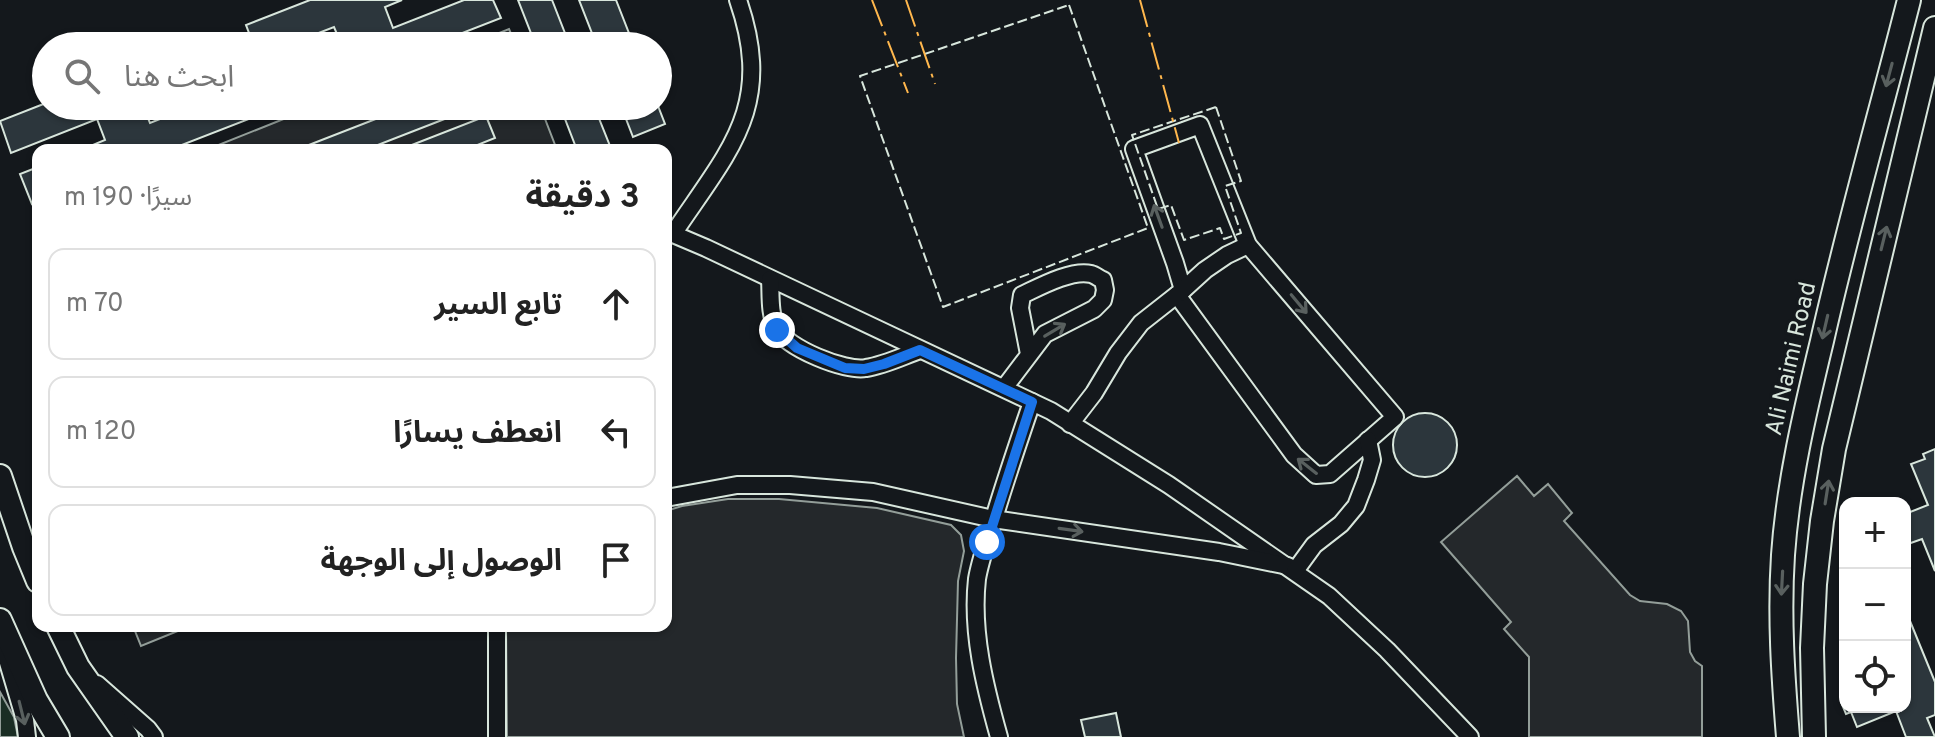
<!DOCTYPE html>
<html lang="ar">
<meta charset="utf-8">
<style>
:root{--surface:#fff;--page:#f6f6f6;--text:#222;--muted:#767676;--line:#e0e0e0}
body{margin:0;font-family:Overpass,"Noto Sans Arabic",sans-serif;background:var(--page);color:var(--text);direction:rtl}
.controls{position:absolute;right:24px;bottom:24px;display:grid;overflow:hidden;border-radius:16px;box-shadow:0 2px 6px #0004}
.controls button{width:72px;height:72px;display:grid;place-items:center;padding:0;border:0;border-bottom:2px solid var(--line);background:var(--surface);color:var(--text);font:40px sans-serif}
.stop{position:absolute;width:24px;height:24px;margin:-18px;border:6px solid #1a73e8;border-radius:50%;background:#fff}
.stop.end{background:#1a73e8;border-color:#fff;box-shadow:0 2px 8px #0008}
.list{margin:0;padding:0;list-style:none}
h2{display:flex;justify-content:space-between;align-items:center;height:104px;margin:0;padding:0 32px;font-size:34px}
h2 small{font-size:26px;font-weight:400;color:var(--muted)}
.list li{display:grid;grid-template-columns:52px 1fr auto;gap:24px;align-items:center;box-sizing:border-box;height:112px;margin:0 16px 16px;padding:0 16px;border:2px solid var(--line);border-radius:16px}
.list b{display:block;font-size:30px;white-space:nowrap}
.list em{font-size:26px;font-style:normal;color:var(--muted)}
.icon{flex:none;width:44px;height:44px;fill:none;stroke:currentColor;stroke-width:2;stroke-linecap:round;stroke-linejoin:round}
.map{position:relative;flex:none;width:1935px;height:737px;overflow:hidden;direction:ltr}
.search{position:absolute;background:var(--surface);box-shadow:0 2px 6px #0004;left:32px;top:32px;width:640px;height:88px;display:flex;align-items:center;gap:20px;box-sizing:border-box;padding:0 28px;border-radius:44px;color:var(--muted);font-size:30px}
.panel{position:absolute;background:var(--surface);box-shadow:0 2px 6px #0004;left:32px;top:144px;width:640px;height:488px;border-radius:16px;direction:rtl}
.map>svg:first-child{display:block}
</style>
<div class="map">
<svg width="1935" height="737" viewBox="0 0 1935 737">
<rect width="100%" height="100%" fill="#14181c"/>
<polygon fill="#1a2d24" stroke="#939e99" stroke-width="2" points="0,692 14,717 18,737 0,737"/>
<g fill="#24282b" stroke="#939e99" stroke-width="2">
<polygon points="509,29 516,46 467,46"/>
<polygon points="316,106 540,106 557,150 206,150"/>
<polygon points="1517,476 1534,496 1548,484 1572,513 1564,521 1630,595 1640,601 1667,604 1681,611 1688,621 1690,652 1695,661 1702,666 1702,737 1529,737 1529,657 1504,629 1511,622 1441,542"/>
<polygon points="728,499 779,499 877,508 951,525 961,535 964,551 958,581 956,658 957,704 964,737 507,737 506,626 666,626 666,511 682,506"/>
<polygon points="133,626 190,626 141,646"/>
</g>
<g fill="#2c363c" stroke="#d8e6dc" stroke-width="2">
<polygon points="310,0 402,0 385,7 393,28 464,0 493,0 501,18 429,46 342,46 334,27 285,46 254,46 246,25"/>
<polygon points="518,0 552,0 570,46 536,46"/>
<polygon points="579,0 616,0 634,46 597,46"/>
<polygon points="222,35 226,46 193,46"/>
<polygon points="46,103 46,106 143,106 150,123 193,106 250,106 254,117 169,150 81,150 105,140 97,119 11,153 0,121"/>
<polygon points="409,106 478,106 365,150 296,150"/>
<polygon points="560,106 594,106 610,146 599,150 577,150"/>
<polygon points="621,106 658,106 665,124 633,137"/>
<polygon points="486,116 495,138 465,150 399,150"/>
<polygon points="38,167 38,201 32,204 20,174"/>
<circle cx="1425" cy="445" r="32"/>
<polygon points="1935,449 1935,571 1922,539 1905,545 1905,514 1928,505 1911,464 1925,459 1923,454"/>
<polygon points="1910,621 1935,682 1935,715 1927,718 1935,737 1906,737 1896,711 1857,727 1851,712 1846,714 1841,702 1845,700 1845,707 1905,707 1905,623"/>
<polygon points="1116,713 1121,737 1085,737 1081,720"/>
</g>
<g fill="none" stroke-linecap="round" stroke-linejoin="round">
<g stroke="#d8e6dc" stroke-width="20">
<g id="minor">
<path d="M738,0C775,107 729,150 673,234L706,248L1032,402C1018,443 1004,484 992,525C987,542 980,561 977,579C971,632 985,687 999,737"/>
<path d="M770,279C771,294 769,314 777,329C787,348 845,372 866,368C885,365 903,356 920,350"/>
<polyline points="1177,295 1294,455 1316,475 1330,474 1395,417 1248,245 1200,125 1134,149 1175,263 1183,290"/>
<path d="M1004,388L1045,334L1094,309L1103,300L1105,290L1103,280C1100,279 1095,275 1091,274C1072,269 1039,287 1022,295L1020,308L1029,354"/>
<polyline points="1032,402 1051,411 1169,485 1329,596 1387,650 1470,737"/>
<polyline points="1070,424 1094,393 1118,353 1141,323 1183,290 1205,270 1227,255 1248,245"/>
<polyline points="666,498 737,485 790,485 873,492 993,519 1219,552 1288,566"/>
<polyline points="1295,571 1314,545 1341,524 1356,506 1366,480 1372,460 1368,440"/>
<polyline points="4,649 25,720 27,737"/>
<polyline points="97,684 148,729 154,737"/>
<polyline points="497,737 497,626"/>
</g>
</g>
<g stroke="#d8e6dc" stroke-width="26">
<g id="major">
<polyline points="0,476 24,547 38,581"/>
<polyline points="0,620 36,700 58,737"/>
<polyline points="58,626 78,667 127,737"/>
<path d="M1788,737C1783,676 1779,616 1783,555C1788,483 1805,411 1822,341C1848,226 1880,114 1909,0"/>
<polyline points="1814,737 1812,648 1815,584 1822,521 1834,449 1935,28"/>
</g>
</g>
<use href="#minor" stroke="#14181c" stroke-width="16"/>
<use href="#major" stroke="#14181c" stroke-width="22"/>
<g stroke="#d8e6dc" stroke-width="2" stroke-dasharray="10 4" stroke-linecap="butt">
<polygon points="1069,5 1148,228 943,307 860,76"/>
<polygon points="1216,107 1241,181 1225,186 1241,233 1224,239 1220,228 1184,240 1171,205 1158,209 1132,135"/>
</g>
<g stroke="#ffb74d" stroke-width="2" stroke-dasharray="28 6 4 6" stroke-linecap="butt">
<polyline points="872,0 908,93"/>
<polyline points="906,0 935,84"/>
<polyline points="1140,0 1179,143"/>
</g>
</g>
<defs><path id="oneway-shaft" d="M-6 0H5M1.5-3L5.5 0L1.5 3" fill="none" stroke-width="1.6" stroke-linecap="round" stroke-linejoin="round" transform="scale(2)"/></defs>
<g stroke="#59605f">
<use href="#oneway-shaft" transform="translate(1889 75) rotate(105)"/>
<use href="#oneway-shaft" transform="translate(1158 216) rotate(-110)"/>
<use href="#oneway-shaft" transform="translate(1884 238) rotate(-76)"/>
<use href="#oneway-shaft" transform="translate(1299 304) rotate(50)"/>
<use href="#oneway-shaft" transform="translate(1825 327) rotate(103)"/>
<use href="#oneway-shaft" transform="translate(1055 330) rotate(-31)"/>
<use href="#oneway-shaft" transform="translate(1307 466) rotate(-142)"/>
<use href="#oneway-shaft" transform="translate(1827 492) rotate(-81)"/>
<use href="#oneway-shaft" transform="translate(1071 530) rotate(8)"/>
<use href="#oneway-shaft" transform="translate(1782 583) rotate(93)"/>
<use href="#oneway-shaft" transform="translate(22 713) rotate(76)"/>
</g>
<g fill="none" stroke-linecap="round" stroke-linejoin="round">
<polyline stroke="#1a73e8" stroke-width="10" points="777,330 797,348 845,368 864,369 884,364 920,350 1032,402 987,542"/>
</g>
<g text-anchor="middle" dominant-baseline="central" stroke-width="6" stroke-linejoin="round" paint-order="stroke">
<g font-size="24" fill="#d8e6dc" stroke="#14181c">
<text transform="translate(1792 359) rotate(-77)">Ali Naimi Road</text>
</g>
</g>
</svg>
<div class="controls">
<button>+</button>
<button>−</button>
<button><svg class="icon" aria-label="locate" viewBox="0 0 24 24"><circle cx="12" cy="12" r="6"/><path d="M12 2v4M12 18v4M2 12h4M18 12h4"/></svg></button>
</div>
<div class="stop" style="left:987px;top:542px"></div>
<div class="stop end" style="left:777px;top:330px"></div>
<div class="search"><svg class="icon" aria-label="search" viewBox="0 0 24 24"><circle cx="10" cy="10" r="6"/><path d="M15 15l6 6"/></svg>ابحث هنا</div>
<section class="panel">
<h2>3 دقيقة<small>سيرًا · 190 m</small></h2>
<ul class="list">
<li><svg class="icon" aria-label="ahead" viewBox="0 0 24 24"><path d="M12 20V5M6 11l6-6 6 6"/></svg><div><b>تابع السير</b></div><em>70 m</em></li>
<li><svg class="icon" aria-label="left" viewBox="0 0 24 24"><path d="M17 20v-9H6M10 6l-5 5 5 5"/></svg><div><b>انعطف يسارًا</b></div><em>120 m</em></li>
<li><svg class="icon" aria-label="arrive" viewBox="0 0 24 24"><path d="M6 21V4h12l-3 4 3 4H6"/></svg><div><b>الوصول إلى الوجهة</b></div></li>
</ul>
</section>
</div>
